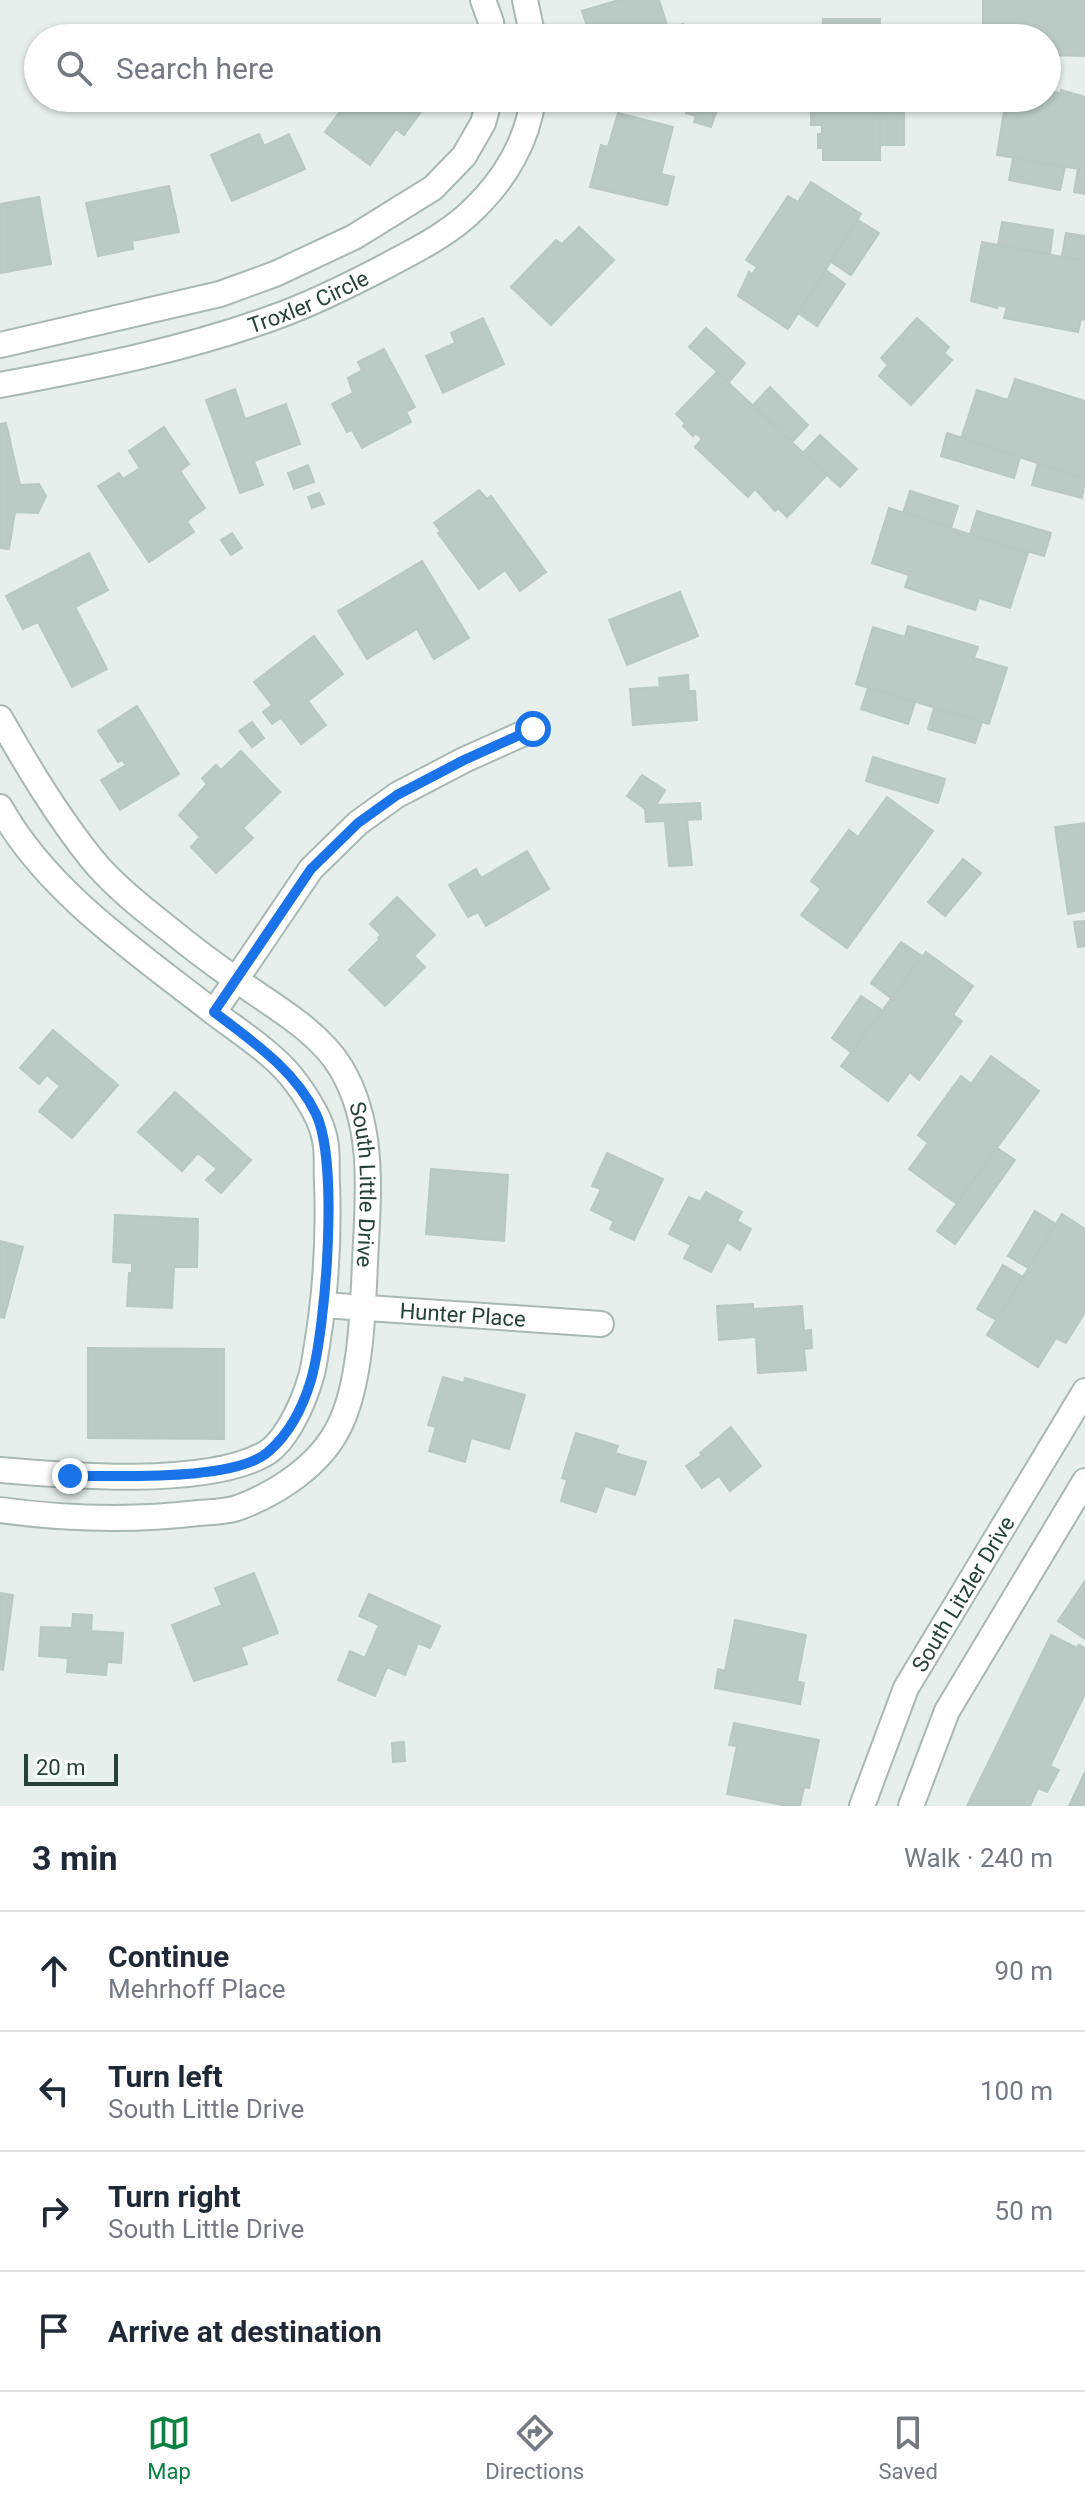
<!DOCTYPE html>
<meta charset="utf-8">
<style>
:root{--surface:#fff;--page:#f6f6f7;--text:#1f2937;--muted:#747a83;--line:#e0e1e3;--accent:#0b8043}
body{margin:0;font-family:Roboto,sans-serif;background:var(--page);color:var(--text)}
.scale{position:absolute;left:24px;bottom:20px;width:94px;box-sizing:border-box;padding-left:8px;border:4px solid #24423a;border-top:0;font-size:22px;line-height:28px;white-space:nowrap;color:#24423a;-webkit-text-stroke:6px #f7fbf9;paint-order:stroke}
.stop{position:absolute;width:24px;height:24px;margin:-18px;border:6px solid #1a73e8;border-radius:50%;background:#fff}
.stop.end{background:#1a73e8;border-color:#fff;box-shadow:0 2px 8px #0008}
.list{margin:0;padding:0;list-style:none}
h2{display:flex;justify-content:space-between;align-items:center;height:104px;margin:0;padding:0 32px;font-size:34px}
h2 small{font-size:26px;font-weight:400;color:var(--muted)}
.list li{display:grid;grid-template-columns:52px 1fr auto;gap:24px;align-items:center;box-sizing:border-box;height:120px;padding:0 32px;border-top:2px solid var(--line)}
.list b{display:block;font-size:30px;white-space:nowrap}
.list p{margin:0;font-size:26px;white-space:nowrap;color:var(--muted)}
.list em{font-size:26px;font-style:normal;color:var(--muted)}
.icon{flex:none;width:44px;height:44px;fill:none;stroke:currentColor;stroke-width:2;stroke-linecap:round;stroke-linejoin:round}
.map{position:relative;flex:none;width:1085px;height:1806px;overflow:hidden}
.search{position:absolute;background:var(--surface);box-shadow:0 2px 6px #0004;left:24px;right:24px;top:24px;height:88px;display:flex;align-items:center;gap:20px;box-sizing:border-box;padding:0 28px;border-radius:44px;color:var(--muted);font-size:30px}
.sheet{height:584px;background:var(--surface)}
nav{display:flex;justify-content:space-around;align-items:center;box-sizing:border-box;height:112px;border-top:2px solid var(--line);background:var(--surface);font-size:22px;color:var(--muted)}
nav a{display:grid;justify-items:center;gap:4px}
nav .on{color:var(--accent)}
.map>svg:first-child{display:block}
</style>
<div class="map">
<svg width="1085" height="1806" viewBox="0 0 1085 1806">
<rect width="100%" height="100%" fill="#e6efeb"/>
<g fill="#bbcac4" stroke="#b8c9c2" stroke-width="2">
<polygon points="619,0 659,0 668,28 683,24 688,38 624,38 621,29 591,38 582,11"/>
<polygon points="983,0 1085,0 1085,56 1047,55 1047,38 983,38"/>
<polygon points="823,19 880,19 880,38 819,38 819,26 823,26"/>
<rect x="880" y="28" width="23" height="10"/>
<polygon points="1061,90 1085,97 1085,170 997,155 1006,98 1034,98 1043,101 1043,98 1047,98 1047,91 1061,93"/>
<polygon points="350,98 418,98 415,103 423,109 404,135 396,129 370,165 325,132"/>
<polygon points="807,98 880,98 880,160 823,160 823,148 818,148 818,134 822,134 822,125 811,125 811,110 807,110"/>
<rect x="880" y="98" width="24" height="47"/>
<polygon points="690,102 717,110 711,127 694,122 696,116 686,113"/>
<polygon points="618,113 673,127 661,174 674,177 667,205 590,187 601,145 608,147"/>
<polygon points="259,134 264,146 289,134 305,169 232,201 211,155"/>
<polygon points="1013,158 1065,167 1060,190 1009,180"/>
<polygon points="1078,169 1085,170 1085,194 1074,192"/>
<polygon points="811,182 861,214 788,329 738,296 749,272 752,274 757,267 746,260 788,196 798,202"/>
<polygon points="169,186 179,232 132,241 133,249 98,256 86,203"/>
<polygon points="39,197 51,264 0,273 0,204"/>
<polygon points="858,220 879,233 851,275 831,262"/>
<polygon points="1002,222 1053,230 1050,254 998,245"/>
<polygon points="579,227 614,260 551,325 511,287 556,240 562,244"/>
<polygon points="1066,233 1085,236 1085,261 1062,256"/>
<polygon points="982,242 1085,261 1085,320 1081,319 1078,332 1004,318 1007,307 998,305 997,308 971,301"/>
<polygon points="826,270 845,284 817,326 798,313"/>
<polygon points="483,318 504,364 443,393 426,356 455,343 451,333"/>
<polygon points="917,318 949,347 944,353 952,360 911,405 879,376 888,365 881,358"/>
<polygon points="706,328 745,363 729,382 689,347"/>
<polygon points="384,349 415,407 406,412 411,422 362,448 352,430 347,432 332,404 353,393 348,378 362,370 358,362"/>
<polygon points="717,372 827,475 787,517 778,508 775,511 755,489 748,497 695,447 702,439 696,433 693,436 683,426 685,423 676,414"/>
<polygon points="1015,379 1085,401 1085,478 961,439 977,390 1008,400"/>
<polygon points="770,387 808,425 792,442 753,405"/>
<polygon points="235,389 245,419 286,404 300,444 254,461 263,485 240,493 206,400"/>
<polygon points="6,423 20,485 39,484 46,496 38,513 15,512 9,549 0,548 0,424"/>
<polygon points="164,427 189,464 180,471 205,508 187,521 194,532 149,562 98,486 119,473 123,479 140,468 129,451"/>
<polygon points="947,433 1020,457 1014,478 941,456"/>
<polygon points="820,435 857,469 840,487 803,453"/>
<polygon points="1038,463 1085,478 1082,498 1032,485"/>
<polygon points="308,465 314,482 294,489 288,473"/>
<polygon points="479,490 487,499 491,496 546,572 520,591 505,570 479,589 438,533 441,532 434,523"/>
<polygon points="910,491 958,506 951,528 903,513"/>
<polygon points="319,493 324,504 312,508 308,497"/>
<polygon points="889,508 1028,553 1010,608 979,598 975,610 905,587 909,575 872,563"/>
<polygon points="977,511 1051,533 1044,556 970,534"/>
<polygon points="232,533 242,548 231,555 221,540"/>
<polygon points="89,553 108,590 75,607 107,669 72,687 38,622 23,629 6,596"/>
<polygon points="422,561 469,638 434,659 417,629 367,659 338,611"/>
<polygon points="680,592 698,636 627,665 609,620"/>
<polygon points="908,626 978,647 974,658 1007,668 989,724 856,684 873,627 905,637"/>
<polygon points="314,636 343,674 308,701 326,725 301,744 281,718 272,724 263,712 272,705 254,682"/>
<polygon points="688,675 689,691 695,691 697,720 633,725 630,689 660,687 659,678"/>
<polygon points="868,688 915,702 908,724 861,709"/>
<polygon points="137,706 179,774 120,810 101,780 126,765 122,760 118,762 98,731"/>
<polygon points="934,708 982,722 975,743 928,729"/>
<polygon points="252,722 264,738 252,747 239,731"/>
<polygon points="241,751 280,792 243,828 253,838 216,873 191,847 200,837 179,815 207,784 202,778 216,765 221,770"/>
<polygon points="873,757 945,779 938,803 866,781"/>
<polygon points="642,775 665,790 656,805 700,803 701,819 687,820 692,865 669,866 665,821 646,822 645,809 627,796"/>
<polygon points="887,797 933,831 847,948 801,915 821,889 811,881 849,830 858,837"/>
<polygon points="1085,823 1085,911 1068,914 1055,827"/>
<polygon points="527,851 549,889 486,926 478,912 468,917 449,885 476,869 481,878"/>
<polygon points="963,859 981,873 945,916 928,902"/>
<polygon points="397,897 435,935 414,956 425,967 385,1006 349,970 379,940 378,938 381,935 370,924"/>
<polygon points="1085,921 1085,946 1078,947 1074,922"/>
<polygon points="901,942 922,956 891,998 871,983"/>
<polygon points="926,952 973,986 953,1015 962,1021 919,1080 910,1072 888,1101 841,1066"/>
<polygon points="861,996 882,1010 851,1052 832,1038"/>
<polygon points="53,1030 118,1085 72,1138 39,1111 60,1086 47,1075 39,1084 20,1068"/>
<polygon points="991,1056 1039,1091 956,1203 909,1169 928,1143 918,1135 961,1076 971,1084"/>
<polygon points="175,1092 251,1160 221,1193 206,1180 217,1169 198,1153 182,1171 138,1132"/>
<polygon points="997,1148 1015,1160 955,1244 937,1231"/>
<polygon points="607,1153 663,1179 634,1240 610,1229 614,1221 591,1210 601,1189 592,1186"/>
<polygon points="431,1169 508,1175 504,1241 426,1234"/>
<polygon points="706,1192 742,1212 737,1221 751,1229 740,1250 727,1242 711,1272 684,1258 691,1245 669,1234 689,1197 700,1202"/>
<polygon points="1035,1211 1056,1224 1028,1268 1008,1256"/>
<polygon points="1062,1214 1085,1229 1085,1312 1066,1343 1056,1338 1038,1367 987,1335"/>
<polygon points="115,1215 198,1219 197,1267 174,1267 172,1308 127,1306 129,1273 132,1273 132,1263 113,1262"/>
<polygon points="0,1241 23,1247 4,1318 0,1317"/>
<polygon points="1003,1265 1023,1277 996,1320 977,1309"/>
<polygon points="753,1304 753,1309 802,1306 804,1331 811,1330 812,1348 804,1349 806,1370 758,1373 756,1337 719,1340 717,1306"/>
<polygon points="88,1348 224,1349 224,1439 88,1438"/>
<polygon points="443,1377 464,1383 465,1378 525,1395 509,1449 471,1438 465,1462 429,1451 436,1427 428,1425"/>
<polygon points="731,1427 761,1466 730,1491 719,1476 702,1488 686,1466 702,1455 700,1453"/>
<polygon points="576,1433 618,1446 615,1453 646,1462 635,1495 605,1486 596,1512 561,1501 567,1480 562,1478"/>
<polygon points="254,1573 278,1633 241,1647 247,1664 194,1681 172,1625 222,1605 215,1588"/>
<polygon points="1085,1581 1085,1639 1058,1621"/>
<polygon points="0,1593 13,1595 3,1670 0,1669"/>
<polygon points="369,1594 440,1626 430,1648 418,1643 405,1675 387,1667 375,1696 338,1680 350,1651 365,1658 379,1625 359,1616"/>
<polygon points="73,1614 92,1615 91,1631 123,1633 121,1663 107,1662 106,1675 67,1672 68,1658 39,1656 41,1627 72,1628"/>
<polygon points="735,1620 806,1635 797,1681 804,1683 800,1704 715,1688 718,1669 725,1671"/>
<polygon points="1051,1635 1077,1648 1079,1645 1085,1648 1085,1694 1050,1766 1059,1770 1047,1792 1038,1788 1030,1806 967,1806"/>
<polygon points="734,1723 819,1740 809,1788 804,1787 800,1806 788,1806 727,1794 737,1746 729,1745"/>
<polygon points="404,1742 405,1761 393,1762 392,1743"/>
<polygon points="1085,1772 1085,1806 1069,1806"/>
</g>
<g fill="none" stroke-linecap="round" stroke-linejoin="round">
<g stroke="#a8b8b2" stroke-width="28">
<g id="minor">
<polyline points="483,0 491,22 493,38"/>
<polyline points="525,0 533,38"/>
<polyline points="0,345 220,294 275,274 354,237 433,188 464,156 483,123 490,98"/>
<path id="s1" d="M0,385C91,368 184,350 272,318C312,304 350,285 388,265C418,249 450,233 474,209C505,179 528,140 533,98"/>
<path id="s2" d="M0,718C28,767 56,814 91,858C112,884 142,908 169,929C191,947 215,965 238,981C273,1006 319,1031 341,1068C376,1127 368,1197 365,1262C363,1310 361,1384 339,1427C320,1465 279,1492 240,1507C228,1512 211,1512 198,1513C132,1521 66,1519 0,1510"/>
<path d="M0,807C46,891 138,953 212,1011C238,1031 270,1051 291,1076C305,1094 321,1117 325,1140C328,1153 326,1169 327,1182C329,1236 326,1291 317,1345C315,1356 314,1369 310,1380C303,1404 285,1444 263,1455C203,1487 68,1476 0,1470"/>
<polyline points="214,1012 311,869 358,823 397,795 464,760 533,729"/>
<path id="s3" d="M323,1305L601,1324"/>
<path id="s4" d="M862,1806L906,1688L1085,1391"/>
<polyline points="911,1806 947,1711 1085,1481"/>
</g>
</g>
<use href="#minor" stroke="#fff" stroke-width="24"/>
</g>
<g fill="none" stroke-linecap="round" stroke-linejoin="round">
<path stroke="#1a73e8" stroke-width="10" d="M70,1476C117,1475 233,1482 268,1452C289,1434 303,1407 311,1380C326,1327 339,1162 316,1114C295,1070 252,1041 214,1012L311,869L358,823L397,795L464,760L533,729"/>
</g>
<g text-anchor="middle" dominant-baseline="central" stroke-width="8" stroke-linejoin="round" paint-order="stroke">
<g font-size="22" fill="#24423a" stroke="#f7fbf9">
<text stroke="none"><textPath href="#s1" startOffset="320">Troxler Circle</textPath></text>
<text stroke="none"><textPath href="#s2" startOffset="616">South Little Drive</textPath></text>
<text stroke="none"><textPath href="#s3" startOffset="140">Hunter Place</textPath></text>
<text stroke="none"><textPath href="#s4" startOffset="236">South Litzler Drive</textPath></text>
</g>
</g>
</svg>
<div class="scale">20 m</div>
<div class="stop" style="left:533px;top:729px"></div>
<div class="stop end" style="left:70px;top:1476px"></div>
<div class="search"><svg class="icon" aria-label="search" viewBox="0 0 24 24"><circle cx="10" cy="10" r="6"/><path d="M15 15l6 6"/></svg>Search here</div>
</div>
<section class="sheet">
<h2>3 min<small>Walk · 240 m</small></h2>
<ul class="list">
<li><svg class="icon" aria-label="ahead" viewBox="0 0 24 24"><path d="M12 20V5M6 11l6-6 6 6"/></svg><div><b>Continue</b><p>Mehrhoff Place</p></div><em>90 m</em></li>
<li><svg class="icon" aria-label="left" viewBox="0 0 24 24"><path d="M17 20v-9H6M10 6l-5 5 5 5"/></svg><div><b>Turn left</b><p>South Little Drive</p></div><em>100 m</em></li>
<li><svg class="icon" aria-label="right" viewBox="0 0 24 24"><path d="M7 20v-9h11M14 6l5 5-5 5"/></svg><div><b>Turn right</b><p>South Little Drive</p></div><em>50 m</em></li>
<li><svg class="icon" aria-label="arrive" viewBox="0 0 24 24"><path d="M6 21V4h12l-3 4 3 4H6"/></svg><div><b>Arrive at destination</b></div></li>
</ul>
</section>
<nav>
<a class="on"><svg class="icon" aria-label="map" viewBox="0 0 24 24"><path d="M3 6l6-2 6 2 6-2v14l-6 2-6-2-6 2zM9 4v14M15 6v14"/></svg>Map</a>
<a><svg class="icon" aria-label="directions" viewBox="0 0 24 24"><path d="M12 3l9 9-9 9-9-9zM9 14v-3h6M13 9l2 2-2 2"/></svg>Directions</a>
<a><svg class="icon" aria-label="saved" viewBox="0 0 24 24"><path d="M7 4h10v16l-5-4-5 4z"/></svg>Saved</a>
</nav>
